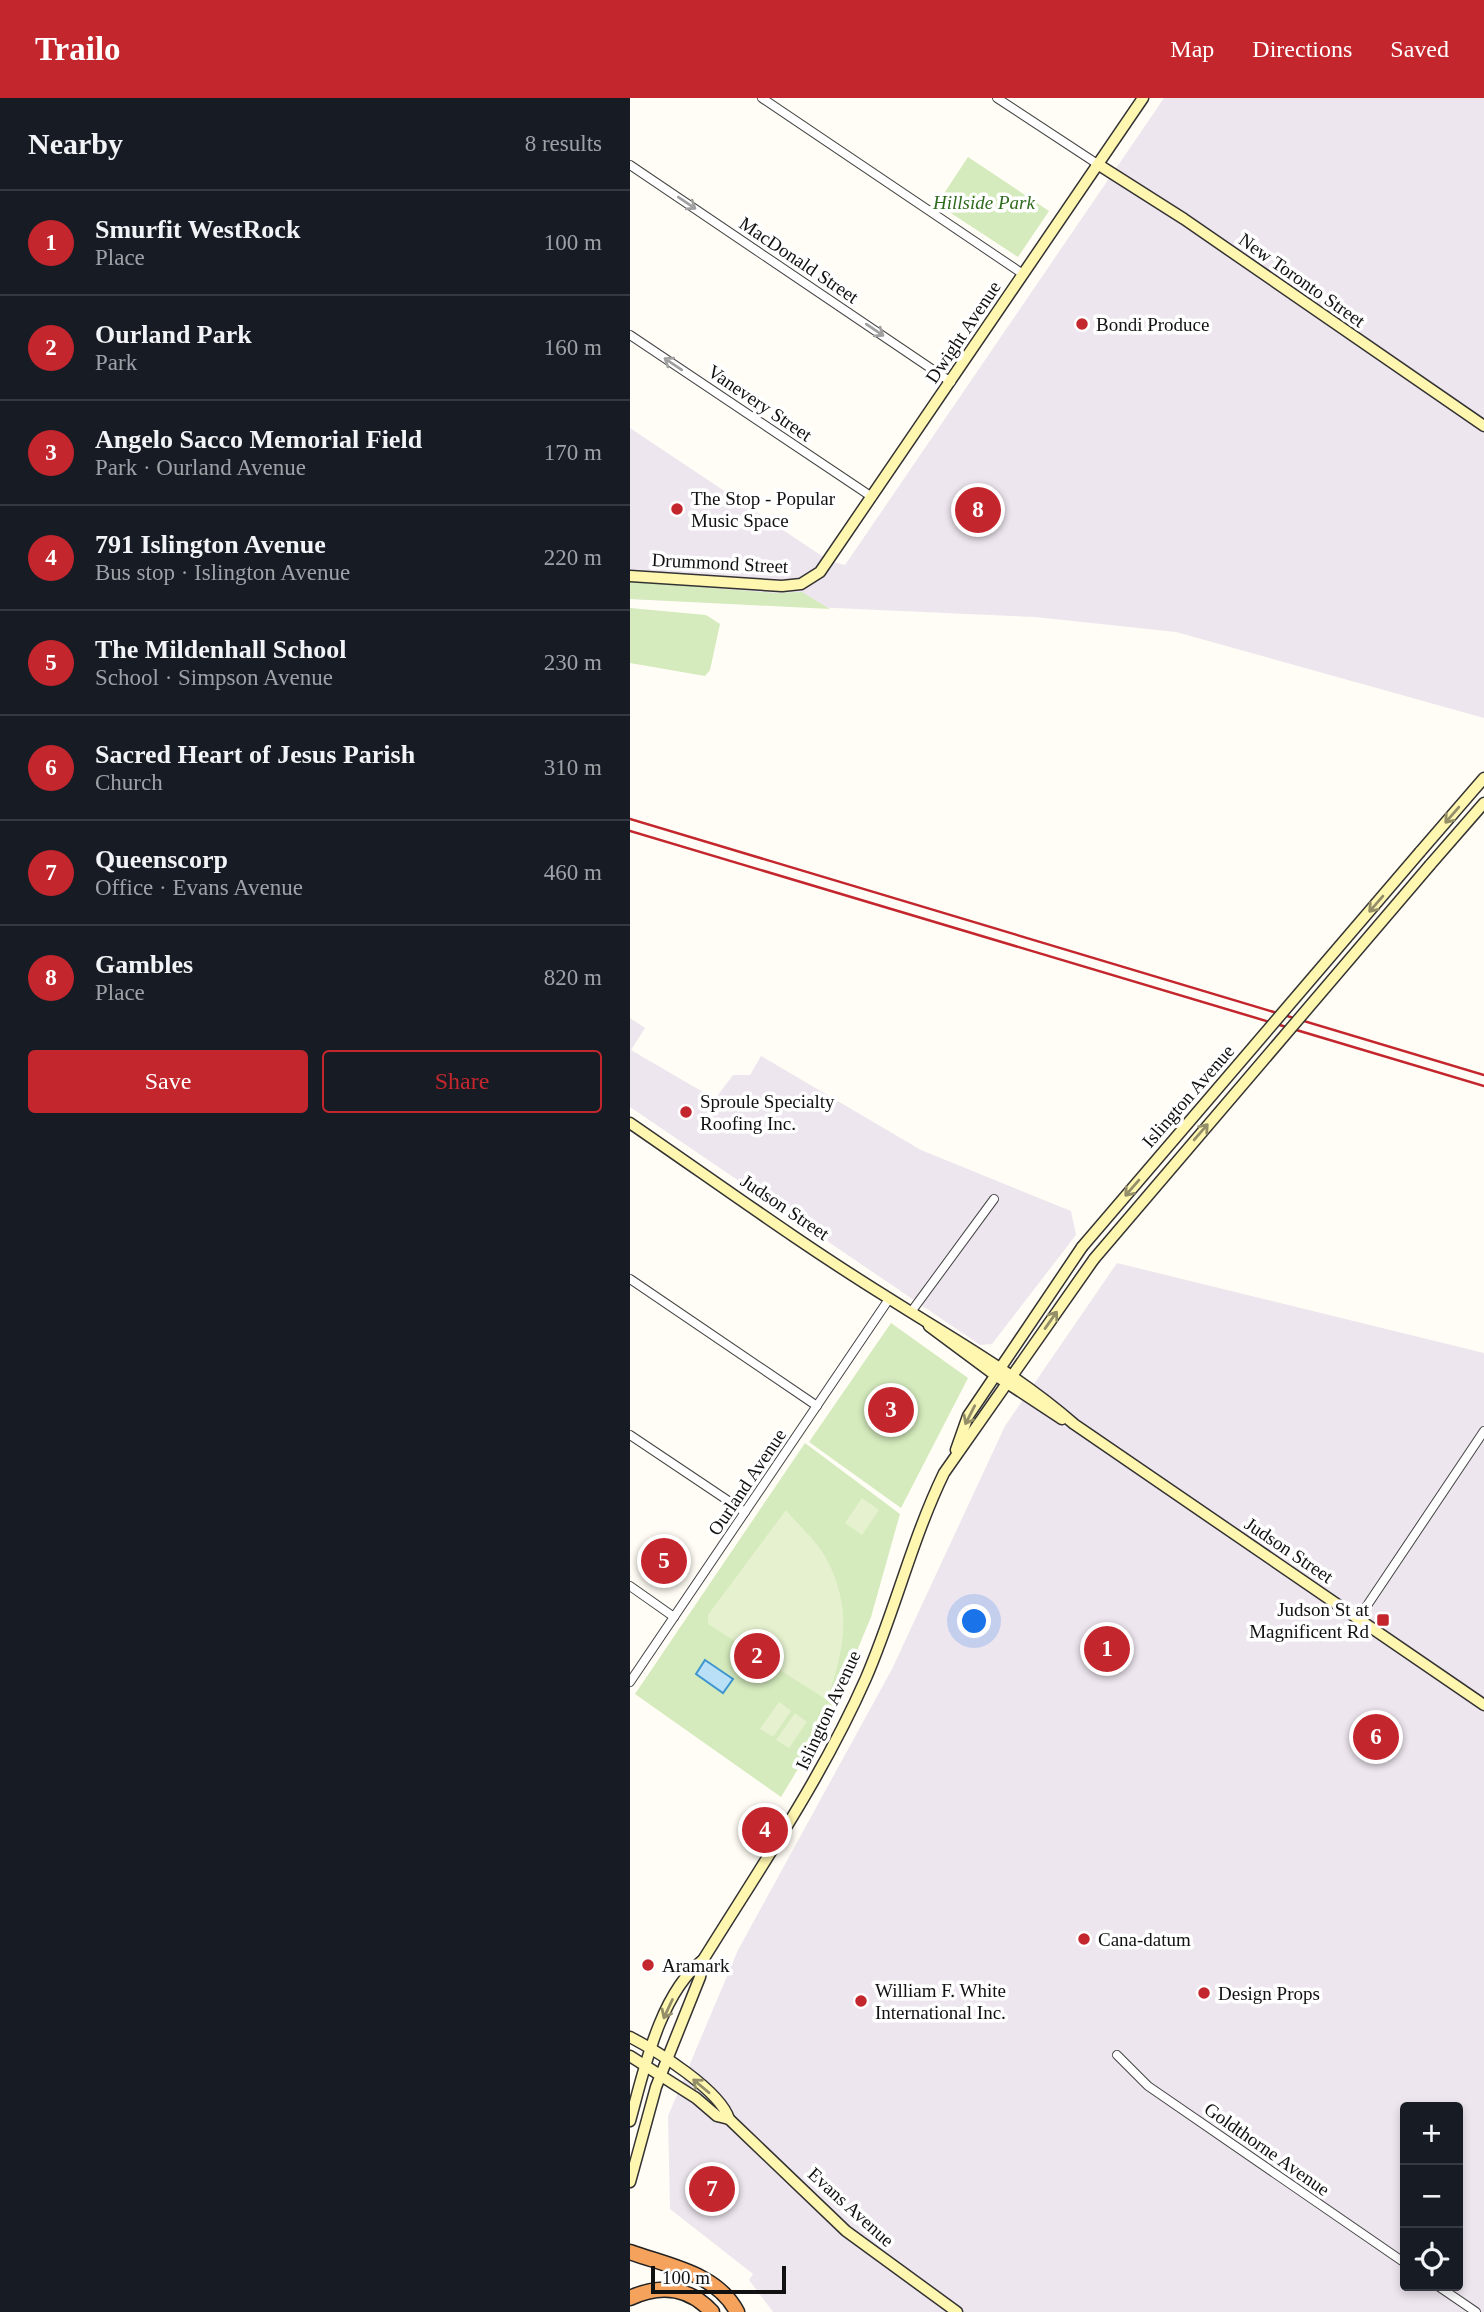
<!DOCTYPE html>
<meta charset="utf-8">
<style>
:root{--surface:#171b24;--page:#20242c;--text:#f1f3f6;--muted:#9ea1a6;--line:#363941;--accent:#c4262e}
body{margin:0;font-family:"Times New Roman",serif;background:var(--page);color:var(--text)}
.controls{position:absolute;right:21px;bottom:21px;display:grid;overflow:hidden;border-radius:7px;box-shadow:0 4px 10px #0003}
.controls button{width:63px;height:63px;display:grid;place-items:center;padding:0;border:0;border-bottom:2px solid var(--line);background:var(--surface);color:var(--text);font:35px sans-serif}
.scale{position:absolute;left:21px;bottom:18px;width:135px;box-sizing:border-box;padding-left:7px;border:4px solid #111;border-top:0;font-size:19px;line-height:24px;white-space:nowrap;color:#111;-webkit-text-stroke:5px #fff;paint-order:stroke}
.you{position:absolute;left:345px;top:1524px;width:24px;height:24px;margin:-18px;border:5px solid #fff;border-radius:50%;background:#1a73e8;box-shadow:0 0 0 10px #1a73e833}
.badge{display:grid;place-items:center;width:46px;height:46px;border-radius:50%;background:var(--accent);color:#fff;font-size:23px;font-weight:700}
.pin{position:absolute;translate:-50% -50%;border:4px solid #fff;box-shadow:0 2px 7px #0006}
.list{margin:0;padding:0;list-style:none}
h2{display:flex;justify-content:space-between;align-items:center;height:91px;margin:0;padding:0 28px;font-size:30px}
h2 small{font-size:23px;font-weight:400;color:var(--muted)}
.list li{display:grid;grid-template-columns:46px 1fr auto;gap:21px;align-items:center;box-sizing:border-box;height:105px;padding:0 28px;border-top:2px solid var(--line)}
.list b{display:block;font-size:26px;white-space:nowrap}
.list p{margin:0;font-size:23px;white-space:nowrap;color:var(--muted)}
.list em{font-size:23px;font-style:normal;color:var(--muted)}
.actions{display:flex;gap:14px;padding:21px 28px}
.actions a{flex:1;padding:16px 0;border:2px solid var(--accent);border-radius:7px;text-align:center;font-size:24px;color:var(--accent)}
.actions .main{background:var(--accent);color:#fff}
.icon{flex:none;width:38px;height:38px;fill:none;stroke:currentColor;stroke-width:2;stroke-linecap:round;stroke-linejoin:round}
.map{position:relative;flex:none;width:854px;height:2214px;overflow:hidden}
header{display:flex;align-items:center;gap:42px;box-sizing:border-box;height:98px;padding:0 35px;background:var(--accent);color:#fff}
header strong{font-size:33px}
nav{display:flex;gap:38px;margin-inline-start:auto;font-size:24px}
main{display:flex}
aside{flex:1;background:var(--surface)}
.map>svg:first-child{display:block}
</style>
<header>
<strong>Trailo</strong>
<nav><a>Map</a><a>Directions</a><a>Saved</a></nav>
</header>
<main>
<aside>
<h2>Nearby<small>8 results</small></h2>
<ul class="list">
<li><span class="badge">1</span><div><b>Smurfit WestRock</b><p>Place</p></div><em>100 m</em></li>
<li><span class="badge">2</span><div><b>Ourland Park</b><p>Park</p></div><em>160 m</em></li>
<li><span class="badge">3</span><div><b>Angelo Sacco Memorial Field</b><p>Park · Ourland Avenue</p></div><em>170 m</em></li>
<li><span class="badge">4</span><div><b>791 Islington Avenue</b><p>Bus stop · Islington Avenue</p></div><em>220 m</em></li>
<li><span class="badge">5</span><div><b>The Mildenhall School</b><p>School · Simpson Avenue</p></div><em>230 m</em></li>
<li><span class="badge">6</span><div><b>Sacred Heart of Jesus Parish</b><p>Church</p></div><em>310 m</em></li>
<li><span class="badge">7</span><div><b>Queenscorp</b><p>Office · Evans Avenue</p></div><em>460 m</em></li>
<li><span class="badge">8</span><div><b>Gambles</b><p>Place</p></div><em>820 m</em></li>
</ul>
<div class="actions"><a class="main">Save</a><a>Share</a></div>
</aside>
<div class="map">
<svg width="854" height="2214" viewBox="0 0 854 2214">
<rect width="100%" height="100%" fill="#fffdf5"/>
<g fill="#eee6ef" fill-rule="evenodd">
<polygon points="534,0 854,0 854,620 546,534 405,519 0,501 0,330 183,452 200,463 215,467"/>
<polygon points="0,920 15,930 1,952 85,1001 103,977 120,977 131,958 291,1052 441,1113 446,1137 362,1246 350,1247 0,1009"/>
<path d="M487,1165L854,1255V2214H143L119,2182L123,2176L40,2111L38,2018L108,1852L262,1571L375,1328ZM775,2009H828V2188H775Z"/>
</g>
<g fill="#d5ebbd">
<polygon points="338,59 419,113 388,159 307,106"/>
<polygon points="0,483 144,495 172,494 200,511 0,501"/>
<polygon points="0,510 76,517 90,526 80,572 75,578 0,565"/>
<polygon points="261,1225 338,1280 271,1410 179,1344"/>
<polygon points="175,1345 270,1416 241,1519 199,1620 151,1699 5,1596"/>
</g>
<g fill="#e6f2cf">
<polygon points="232,1400 249,1412 232,1437 215,1425"/>
<path d="M156,1412C169,1428 188,1444 197,1462C223,1512 214,1552 197,1602L78,1526V1517Z"/>
<polygon points="149,1604 161,1613 143,1639 130,1631"/>
<polygon points="165,1615 177,1624 159,1650 146,1642"/>
</g>
<polygon fill="#b9e0f7" stroke="#3f96cf" stroke-width="2" points="75,1562 103,1581 93,1595 66,1576"/>
<g fill="none" stroke-linecap="round" stroke-linejoin="round">
<g stroke="#444" stroke-width="10">
<g id="street">
<polyline points="132,0 393,176"/>
<polyline points="367,0 469,67"/>
<polyline points="0,67 321,284"/>
<polyline points="0,237 242,399"/>
<polyline points="0,1181 187,1308"/>
<polyline points="281,1214 364,1101"/>
<polyline points="0,1337 115,1414"/>
<polyline points="0,1488 44,1519"/>
<polyline points="728,1521 854,1333"/>
<polyline points="0,1584 259,1201"/>
<polyline points="487,1957 518,1988 775,2165"/>
<polyline points="808,2188 846,2214"/>
</g>
</g>
<g stroke="#333" stroke-width="13">
<g id="secondary">
<polyline points="469,67 554,121 854,328"/>
<polyline points="0,478 152,488 171,486 190,474 513,0"/>
<polyline points="790,754 854,680"/>
<polyline points="800,767 854,705"/>
<path d="M0,1025C86,1084 171,1146 260,1201C323,1241 388,1277 444,1326L854,1607"/>
<polyline points="299,1228 365,1277 432,1321"/>
<polyline points="326,1352 338,1318 452,1149"/>
<path d="M0,1939C27,1953 90,1992 99,2021"/>
<polyline points="0,1958 66,2000 87,2018 99,2021 216,2133 327,2214"/>
<path d="M0,2023C14,1972 30,1895 73,1862C130,1770 192,1680 236,1580C265,1513 282,1441 314,1375L464,1161"/>
<polyline points="0,2084 26,1989 70,1879 73,1862"/>
</g>
</g>
<g stroke="#222" stroke-width="17">
<g id="highway">
<path d="M0,2154C38,2168 87,2175 107,2214"/>
<path d="M0,2200C30,2186 59,2189 82,2214"/>
</g>
</g>
<use href="#street" stroke="#fff" stroke-width="8"/>
<use href="#secondary" stroke="#fff6b0" stroke-width="10"/>
<use href="#highway" stroke="#f5a25d" stroke-width="14"/>
<g stroke="#c4262e" stroke-width="2.5">
<polyline points="0,721 854,977"/>
<polyline points="0,733 854,988"/>
</g>
<g stroke="#333" stroke-width="13" stroke-linecap="butt">
<g id="secondary-bridge">
<polyline points="452,1149 790,754"/>
<polyline points="464,1161 800,767"/>
</g>
</g>
<use href="#secondary-bridge" stroke="#fff6b0" stroke-width="10"/>
</g>
<defs><path id="oneway-shaft" d="M-6 0H5M1.5-3L5.5 0L1.5 3" fill="none" stroke-width="1.6" stroke-linecap="round" stroke-linejoin="round" transform="scale(1.75)"/></defs>
<g stroke="#a0a0a0">
<use href="#oneway-shaft" transform="translate(57 105) rotate(34)"/>
<use href="#oneway-shaft" transform="translate(245 232) rotate(34)"/>
<use href="#oneway-shaft" transform="translate(43 266) rotate(-146)"/>
</g>
<g stroke="#948f68">
<use href="#oneway-shaft" transform="translate(822 717) rotate(131)"/>
<use href="#oneway-shaft" transform="translate(746 806) rotate(131)"/>
<use href="#oneway-shaft" transform="translate(571 1034) rotate(-49)"/>
<use href="#oneway-shaft" transform="translate(502 1090) rotate(131)"/>
<use href="#oneway-shaft" transform="translate(421 1222) rotate(-55)"/>
<use href="#oneway-shaft" transform="translate(340 1317) rotate(117)"/>
<use href="#oneway-shaft" transform="translate(38 1911) rotate(115)"/>
<use href="#oneway-shaft" transform="translate(71 1988) rotate(-140)"/>
</g>
<g fill="#c4262e" stroke="#fff" stroke-width="2.5">
<circle cx="452" cy="226" r="7"/>
<circle cx="47" cy="411" r="7"/>
<circle cx="56" cy="1014" r="7"/>
<rect x="746" y="1515" width="14" height="14" rx="3.5"/>
<circle cx="454" cy="1841" r="7"/>
<circle cx="18" cy="1867" r="7"/>
<circle cx="574" cy="1895" r="7"/>
<circle cx="231" cy="1903" r="7"/>
</g>
<g text-anchor="middle" dominant-baseline="central" stroke-width="7" stroke-linejoin="round" paint-order="stroke">
<g font-size="19" font-style="italic" fill="#2f6b1f" stroke="#fff">
<text x="354" y="104">Hillside Park</text>
</g>
<g font-size="19" fill="#111" stroke="#fff">
<text transform="translate(169 162) rotate(34)">MacDonald Street</text>
<text transform="translate(672 182) rotate(35)">New Toronto Street</text>
<text transform="translate(333 234) rotate(-56)">Dwight Avenue</text>
<text transform="translate(130 305) rotate(34)">Vanevery Street</text>
<text transform="translate(90 465) rotate(3)">Drummond Street</text>
<text transform="translate(558 998) rotate(-49)">Islington Avenue</text>
<text transform="translate(155 1109) rotate(34)">Judson Street</text>
<text transform="translate(117 1384) rotate(-56)">Ourland Avenue</text>
<text transform="translate(659 1452) rotate(34)">Judson Street</text>
<text transform="translate(198 1612) rotate(-65)">Islington Avenue</text>
<text transform="translate(637 2051) rotate(35)">Goldthorne Avenue</text>
<text transform="translate(221 2109) rotate(42)">Evans Avenue</text>
</g>
<g font-size="19" fill="#111" stroke="#fff" text-anchor="start">
<text x="466" y="226">Bondi Produce</text>
<text x="61" y="400">The Stop - Popular<tspan x="61" dy="22">Music Space</tspan></text>
<text x="70" y="1003">Sproule Specialty<tspan x="70" dy="22">Roofing Inc.</tspan></text>
<text x="739" y="1511" text-anchor="end">Judson St at<tspan x="739" dy="22">Magnificent Rd</tspan></text>
<text x="468" y="1841">Cana-datum</text>
<text x="32" y="1867">Aramark</text>
<text x="245" y="1892">William F. White<tspan x="245" dy="22">International Inc.</tspan></text>
<text x="588" y="1895">Design Props</text>
</g>
</g>
</svg>
<div class="controls">
<button>+</button>
<button>−</button>
<button><svg class="icon" aria-label="locate" viewBox="0 0 24 24"><circle cx="12" cy="12" r="6"/><path d="M12 2v4M12 18v4M2 12h4M18 12h4"/></svg></button>
</div>
<div class="scale">100 m</div>
<div class="you"></div>
<div class="pin badge" style="left:477px;top:1551px">1</div>
<div class="pin badge" style="left:127px;top:1558px">2</div>
<div class="pin badge" style="left:261px;top:1312px">3</div>
<div class="pin badge" style="left:135px;top:1732px">4</div>
<div class="pin badge" style="left:34px;top:1463px">5</div>
<div class="pin badge" style="left:746px;top:1639px">6</div>
<div class="pin badge" style="left:82px;top:2091px">7</div>
<div class="pin badge" style="left:348px;top:412px">8</div>
</div>
</main>
